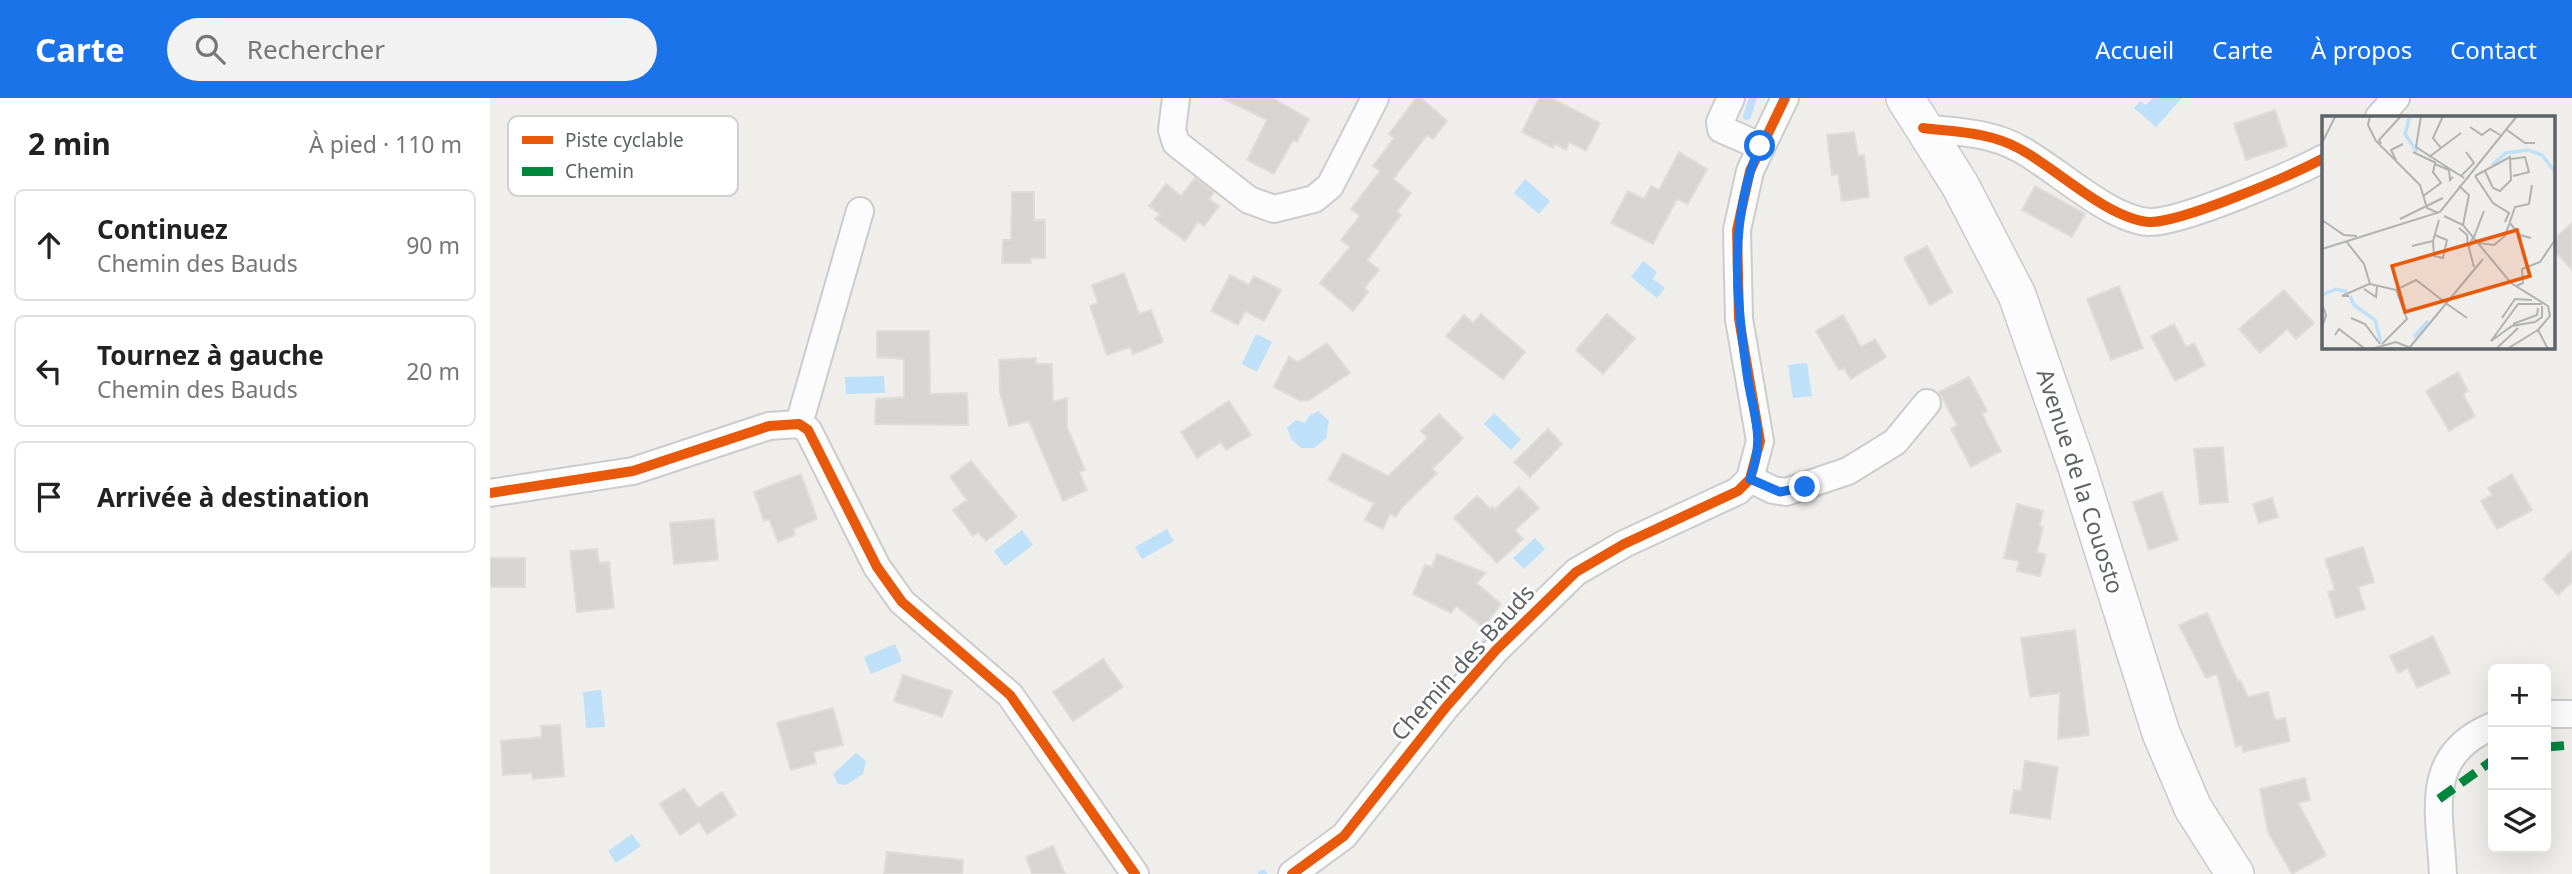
<!DOCTYPE html>
<html lang="fr">
<meta charset="utf-8">
<style>
:root{--surface:#fff;--page:#f2f2f2;--text:#222;--muted:#767676;--line:#e0e0e0;--accent:#1a73e8}
body{margin:0;font-family:"Noto Sans",sans-serif;background:var(--page);color:var(--text)}
.controls{position:absolute;right:21px;bottom:21px;display:grid;overflow:hidden;border-radius:10px;box-shadow:0 7px 28px #0002}
.controls button{width:63px;height:63px;display:grid;place-items:center;padding:0;border:0;border-bottom:2px solid var(--line);background:var(--surface);color:var(--text);font:35px sans-serif}
.stop{position:absolute;width:21px;height:21px;margin:-16px;border:5px solid #1a73e8;border-radius:50%;background:#fff}
.stop.end{background:#1a73e8;border-color:#fff;box-shadow:0 2px 7px #0008}
.list{margin:0;padding:0;list-style:none}
h2{display:flex;justify-content:space-between;align-items:center;height:91px;margin:0;padding:0 28px;font-size:30px}
h2 small{font-size:23px;font-weight:400;color:var(--muted)}
.list li{display:grid;grid-template-columns:46px 1fr auto;gap:21px;align-items:center;box-sizing:border-box;height:112px;margin:0 14px 14px;padding:0 14px;border:2px solid var(--line);border-radius:10px}
.list b{display:block;font-size:26px;white-space:nowrap}
.list p{margin:0;font-size:23px;white-space:nowrap;color:var(--muted)}
.list em{font-size:23px;font-style:normal;color:var(--muted)}
.icon{flex:none;width:38px;height:38px;fill:none;stroke:currentColor;stroke-width:2;stroke-linecap:round;stroke-linejoin:round}
.map{position:relative;flex:none;width:2082px;height:776px;overflow:hidden}
header{display:flex;align-items:center;gap:42px;box-sizing:border-box;height:98px;padding:0 35px;background:var(--accent);color:#fff}
header strong{font-size:33px}
nav{display:flex;gap:38px;margin-inline-start:auto;font-size:24px}
.search{width:490px;height:63px;background:var(--page);display:flex;align-items:center;gap:18px;box-sizing:border-box;padding:0 24px;border-radius:38px;color:var(--muted);font-size:26px}
main{display:flex}
aside{flex:1;background:var(--surface)}
.map>svg:first-child{display:block}
</style>
<header>
<strong>Carte</strong>
<div class="search"><svg class="icon" aria-label="search" viewBox="0 0 24 24"><circle cx="10" cy="10" r="6"/><path d="M15 15l6 6"/></svg>Rechercher</div>
<nav><a>Accueil</a><a>Carte</a><a>À propos</a><a>Contact</a></nav>
</header>
<main>
<aside>
<h2>2 min<small>À pied · 110 m</small></h2>
<ul class="list">
<li><svg class="icon" aria-label="ahead" viewBox="0 0 24 24"><path d="M12 20V5M6 11l6-6 6 6"/></svg><div><b>Continuez</b><p>Chemin des Bauds</p></div><em>90 m</em></li>
<li><svg class="icon" aria-label="left" viewBox="0 0 24 24"><path d="M17 20v-9H6M10 6l-5 5 5 5"/></svg><div><b>Tournez à gauche</b><p>Chemin des Bauds</p></div><em>20 m</em></li>
<li><svg class="icon" aria-label="arrive" viewBox="0 0 24 24"><path d="M6 21V4h12l-3 4 3 4H6"/></svg><div><b>Arrivée à destination</b></div></li>
</ul>
</aside>
<div class="map">
<svg width="2082" height="776" viewBox="0 0 2082 776">
<rect width="100%" height="100%" fill="#efeeea"/>
<g fill="#bfe0f9">
<polygon points="1663,0 1692,0 1666,29 1644,10 1650,3 1656,7"/>
<polygon points="1035,81 1060,103 1049,116 1024,95"/>
<polygon points="1153,163 1167,174 1163,181 1175,190 1167,200 1141,179"/>
<polygon points="766,236 782,244 767,274 752,266"/>
<polygon points="1317,265 1322,298 1303,300 1298,267"/>
<polygon points="394,278 395,295 356,296 355,279"/>
<polygon points="828,313 839,323 836,340 824,350 811,350 802,342 797,330 806,322 815,325 820,317"/>
<polygon points="1004,315 1031,341 1021,352 994,326"/>
<polygon points="677,431 684,443 652,461 645,449"/>
<polygon points="532,432 543,447 515,468 504,453"/>
<polygon points="1045,440 1055,451 1034,471 1023,460"/>
<polygon points="405,546 412,563 381,576 374,559"/>
<polygon points="111,592 115,629 96,630 93,594"/>
<polygon points="366,655 376,663 373,676 356,687 348,686 343,676"/>
<polygon points="142,736 151,748 126,765 118,753"/>
</g>
<g fill="none" stroke-linecap="round" stroke-linejoin="round">
<g stroke="#bfe0f9" stroke-width="8">
<polyline points="1257,18 1263,0"/>
<polyline points="996,544 1028,511"/>
<polyline points="772,776 773,776"/>
</g>
</g>
<g fill="#d6d5d3" stroke="#deddd9" stroke-width="2">
<polygon points="732,0 782,0 819,21 807,44 803,42 784,76 757,62 777,22"/>
<polygon points="926,0 931,0 957,23 943,41 937,37 903,81 921,95 907,113 911,117 877,162 889,172 874,190 878,194 863,213 830,185 860,149 851,142 870,118 861,111 890,73 883,68 904,40 899,36"/>
<polygon points="1049,0 1061,0 1110,25 1096,53 1079,44 1076,52 1065,46 1063,50 1032,34"/>
<polygon points="1785,12 1797,48 1756,62 1744,26"/>
<polygon points="1364,34 1368,58 1374,57 1379,99 1352,103 1348,76 1342,77 1337,37"/>
<polygon points="1189,54 1217,71 1198,106 1187,101 1163,146 1121,125 1138,93 1154,101 1161,88 1169,92"/>
<polygon points="705,80 724,94 719,101 729,108 714,128 708,124 695,143 665,121 670,116 659,108 676,86 691,98"/>
<polygon points="1545,88 1595,116 1582,139 1532,112"/>
<polygon points="522,94 544,94 544,122 555,122 555,160 541,160 541,165 512,165 513,142 521,142"/>
<polygon points="2082,125 2082,172 2063,151 2063,142"/>
<polygon points="1437,148 1462,194 1440,207 1414,160"/>
<polygon points="634,175 649,216 661,212 673,244 643,256 640,249 617,257 600,208 608,205 602,187"/>
<polygon points="740,177 759,187 764,178 791,192 774,223 755,213 748,227 721,213"/>
<polygon points="1629,188 1653,250 1621,262 1597,201"/>
<polygon points="1794,192 1824,225 1806,241 1797,231 1770,255 1749,231"/>
<polygon points="991,216 1035,254 1013,281 956,238 974,217 983,225"/>
<polygon points="1117,216 1145,240 1113,276 1086,252"/>
<polygon points="1353,217 1371,249 1385,241 1396,259 1361,281 1354,270 1349,272 1326,233"/>
<polygon points="1684,226 1696,249 1704,245 1715,267 1685,283 1661,238"/>
<polygon points="387,233 439,233 440,296 477,295 478,327 385,326 386,301 414,299 414,261 387,259"/>
<polygon points="837,245 860,275 819,302 811,303 784,289 799,259 808,264"/>
<polygon points="546,260 546,266 562,266 563,304 577,300 577,329 595,372 589,374 597,392 573,403 539,323 519,328 510,294 509,262"/>
<polygon points="1968,274 1978,293 1973,296 1985,318 1959,333 1936,293"/>
<polygon points="1479,279 1497,313 1492,316 1511,353 1481,369 1461,331 1467,327 1449,294"/>
<polygon points="739,303 761,337 736,352 731,344 707,360 691,334"/>
<polygon points="949,316 973,340 942,371 947,375 912,409 906,419 900,416 893,431 875,422 884,405 838,382 853,355 898,378 938,340 931,333"/>
<polygon points="1058,331 1072,346 1040,379 1024,364"/>
<polygon points="1733,349 1738,404 1710,406 1704,351"/>
<polygon points="481,363 527,419 496,443 488,434 483,438 463,412 477,402 460,379"/>
<polygon points="311,376 327,421 303,431 305,437 288,444 279,421 274,423 264,394"/>
<polygon points="2022,376 2042,412 2007,431 1991,403 2002,397 1998,390"/>
<polygon points="1029,389 1049,410 1025,432 1033,441 1007,465 964,420 987,398 1000,411 1002,408 1005,411"/>
<polygon points="1672,394 1688,442 1659,452 1643,404"/>
<polygon points="1782,400 1788,419 1769,425 1763,406"/>
<polygon points="1527,406 1553,413 1549,428 1553,429 1547,454 1556,457 1550,478 1527,473 1529,463 1514,460"/>
<polygon points="224,421 228,462 184,466 180,425"/>
<polygon points="1873,449 1884,484 1868,489 1875,511 1846,520 1838,494 1845,492 1835,461"/>
<polygon points="107,451 109,465 119,464 124,510 87,514 80,453"/>
<polygon points="2082,453 2082,484 2068,497 2053,481"/>
<polygon points="947,456 996,475 986,485 1011,506 993,529 966,508 961,515 923,496 935,467 942,469"/>
<rect x="0" y="460" width="35" height="29"/>
<polygon points="1717,515 1748,584 1750,582 1758,599 1778,594 1785,622 1795,620 1800,643 1753,654 1752,647 1746,649 1727,576 1716,580 1689,527"/>
<polygon points="1585,532 1599,637 1568,641 1570,595 1540,599 1531,540"/>
<polygon points="1943,538 1960,575 1927,590 1918,570 1908,575 1900,558"/>
<polygon points="613,561 633,589 583,623 563,594"/>
<polygon points="413,577 462,593 452,619 404,603"/>
<polygon points="343,610 353,647 323,654 326,665 301,672 287,625"/>
<polygon points="70,627 74,678 43,681 42,675 13,677 11,643 52,639 51,628"/>
<polygon points="1535,663 1568,669 1560,721 1520,715 1524,692 1531,693"/>
<polygon points="1815,680 1820,702 1808,705 1836,757 1802,776 1778,734 1770,691"/>
<polygon points="194,690 208,710 232,694 246,717 217,736 209,724 190,737 170,706"/>
<polygon points="563,748 575,776 542,776 536,759"/>
<polygon points="397,754 473,762 472,776 394,776"/>
</g>
<g fill="none" stroke-linecap="round" stroke-linejoin="round">
<g stroke="#cbcccc" stroke-width="30">
<g id="minor">
<polyline points="686,0 682,32 686,45 759,102 784,111 824,101 840,88 885,0"/>
<polyline points="1241,0 1230,24 1231,31 1270,48"/>
<polyline points="1889,19 1906,0"/>
<path d="M1433,30C1466,34 1500,34 1530,51C1567,71 1618,121 1659,124C1691,125 1802,77 1834,60"/>
<polyline points="309,326 370,113"/>
<polyline points="1260,381 1283,392 1296,394 1358,373 1405,344 1437,305"/>
<polyline points="0,395 143,373 279,328 309,326 318,332 387,469 412,504 520,597 645,776"/>
<polyline points="2056,616 2082,616"/>
<polyline points="802,776 854,738 956,609 1006,552 1086,474 1134,446 1248,393 1260,381 1270,343 1249,221 1247,132 1260,73 1295,0"/>
<path d="M1953,776C1950,714 1932,657 2003,628"/>
</g>
</g>
<g stroke="#cacacb" stroke-width="40">
<polyline id="secondary" points="1415,0 1470,87 1527,197 1587,369 1671,635 1703,710 1745,776"/>
</g>
<use href="#minor" stroke="#fdfcfc" stroke-width="26"/>
<use href="#secondary" stroke="#fdfcfc" stroke-width="37"/>
<g stroke="#00873e" stroke-width="9" stroke-dasharray="18 9" stroke-linecap="butt">
<polyline points="2056,649 2082,647"/>
<polyline points="1949,701 2003,662"/>
</g>
<g stroke="#fff" stroke-width="15">
<g id="cycleway">
<path d="M1433,30C1466,34 1500,34 1530,51C1567,71 1618,121 1659,124C1691,125 1802,77 1834,60"/>
<polyline points="0,395 143,373 279,328 309,326 318,332 387,469 412,504 520,597 645,776"/>
<polyline points="802,776 854,738 956,609 1006,552 1086,474 1134,446 1248,393 1260,381 1270,343 1249,221 1247,132 1260,73 1295,0"/>
</g>
</g>
<use href="#cycleway" stroke="#e8590c" stroke-width="10"/>
</g>
<g fill="none" stroke-linecap="round" stroke-linejoin="round">
<path stroke="#1a73e8" stroke-width="9" d="M1270,48C1238,120 1246,200 1257,276C1263,319 1276,337 1260,381L1290,394L1315,389"/>
</g>
<g text-anchor="middle" dominant-baseline="central" stroke-width="5" stroke-linejoin="round" paint-order="stroke">
<g font-size="23" fill="#5f6368" stroke="#fff">
<text transform="translate(1591 383) rotate(72)">Avenue de la Couosto</text>
<text transform="translate(972 564) rotate(-48)">Chemin des Bauds</text>
</g>
</g>
<g transform="translate(1832 18)">
<rect width="233" height="233" fill="#efeeea"/>
<path fill="none" stroke="#bfe0f9" stroke-width="3.5" d="M88,0L83,18L95,36M170,49L184,37L206,34L220,39L233,56M0,179L14,173L25,176M28,180L32,189L53,204L59,226M92,221L106,205"/>
<path fill="none" stroke="#b1b2b2" stroke-width="2" d="M48,0L46,9L54,25L98,69L105,92L116,97M99,0L94,31L142,62M148,11L160,19L168,13L180,20M185,14L203,27H213M0,27L13,1M59,28L57,24L79,0M119,32L139,17M91,36L114,47M107,41L119,32L111,22L121,0M189,43L203,41L207,56L191,60M74,44L69,34L81,28M139,60L152,47L144,36M153,60L188,41L189,64L178,75L171,72L163,55M153,60L171,87L187,97L183,106M137,70L147,79L141,109M101,80L119,67L111,56L113,48L127,54L128,64L131,61M122,100L141,109L189,167L226,190L228,200L216,214L226,233M78,103L121,82M0,104L22,119L35,120M187,106L198,119L209,122M137,112L145,119L146,131M151,121L147,132L152,151M152,121L162,95M24,125L42,148L48,168L74,174L94,164L124,187M111,125L112,140L121,142L125,124L113,119M156,127L172,129L183,120L193,91L207,88L210,69M90,130L111,125L117,104M0,133L118,96L195,0M194,170L201,167L200,153L218,146L233,124M42,173L54,181L55,170M27,180H20L47,168M0,188L4,199L0,212M125,188L145,202M220,188H196L169,225L190,210L213,206L220,201V190M29,202L43,208L58,228M180,202L193,183L210,184M191,208L215,199L216,192M13,219L17,213L43,233M60,228L85,203L74,174M88,231L161,143M49,233L74,226L91,233M174,233L196,212M185,233L216,214"/>
<path fill="#e8590c" fill-opacity="0.15" stroke="#e8590c" stroke-width="3.5" d="M195,114L208,160L83,196L70,150Z"/>
<rect width="233" height="233" fill="none" stroke="#5f6368" stroke-width="3.5"/>
</g>
<rect x="18" y="18" width="230" height="80" rx="10" fill="#fff" stroke="#cfd0d2" stroke-width="2"/>
<rect x="32" y="38" width="31" height="8" fill="#e8590c"/>
<rect x="32" y="69" width="31" height="9" fill="#00873e"/>
<g font-size="19" fill="#5f6368">
<text x="75" y="49">Piste cyclable</text>
<text x="75" y="80">Chemin</text>
</g>
</svg>
<div class="controls">
<button>+</button>
<button>−</button>
<button><svg class="icon" aria-label="layers" viewBox="0 0 24 24"><path d="M12 4l9 5-9 5-9-5zM3 14l9 5 9-5"/></svg></button>
</div>
<div class="stop" style="left:1270px;top:48px"></div>
<div class="stop end" style="left:1315px;top:389px"></div>
</div>
</main>
